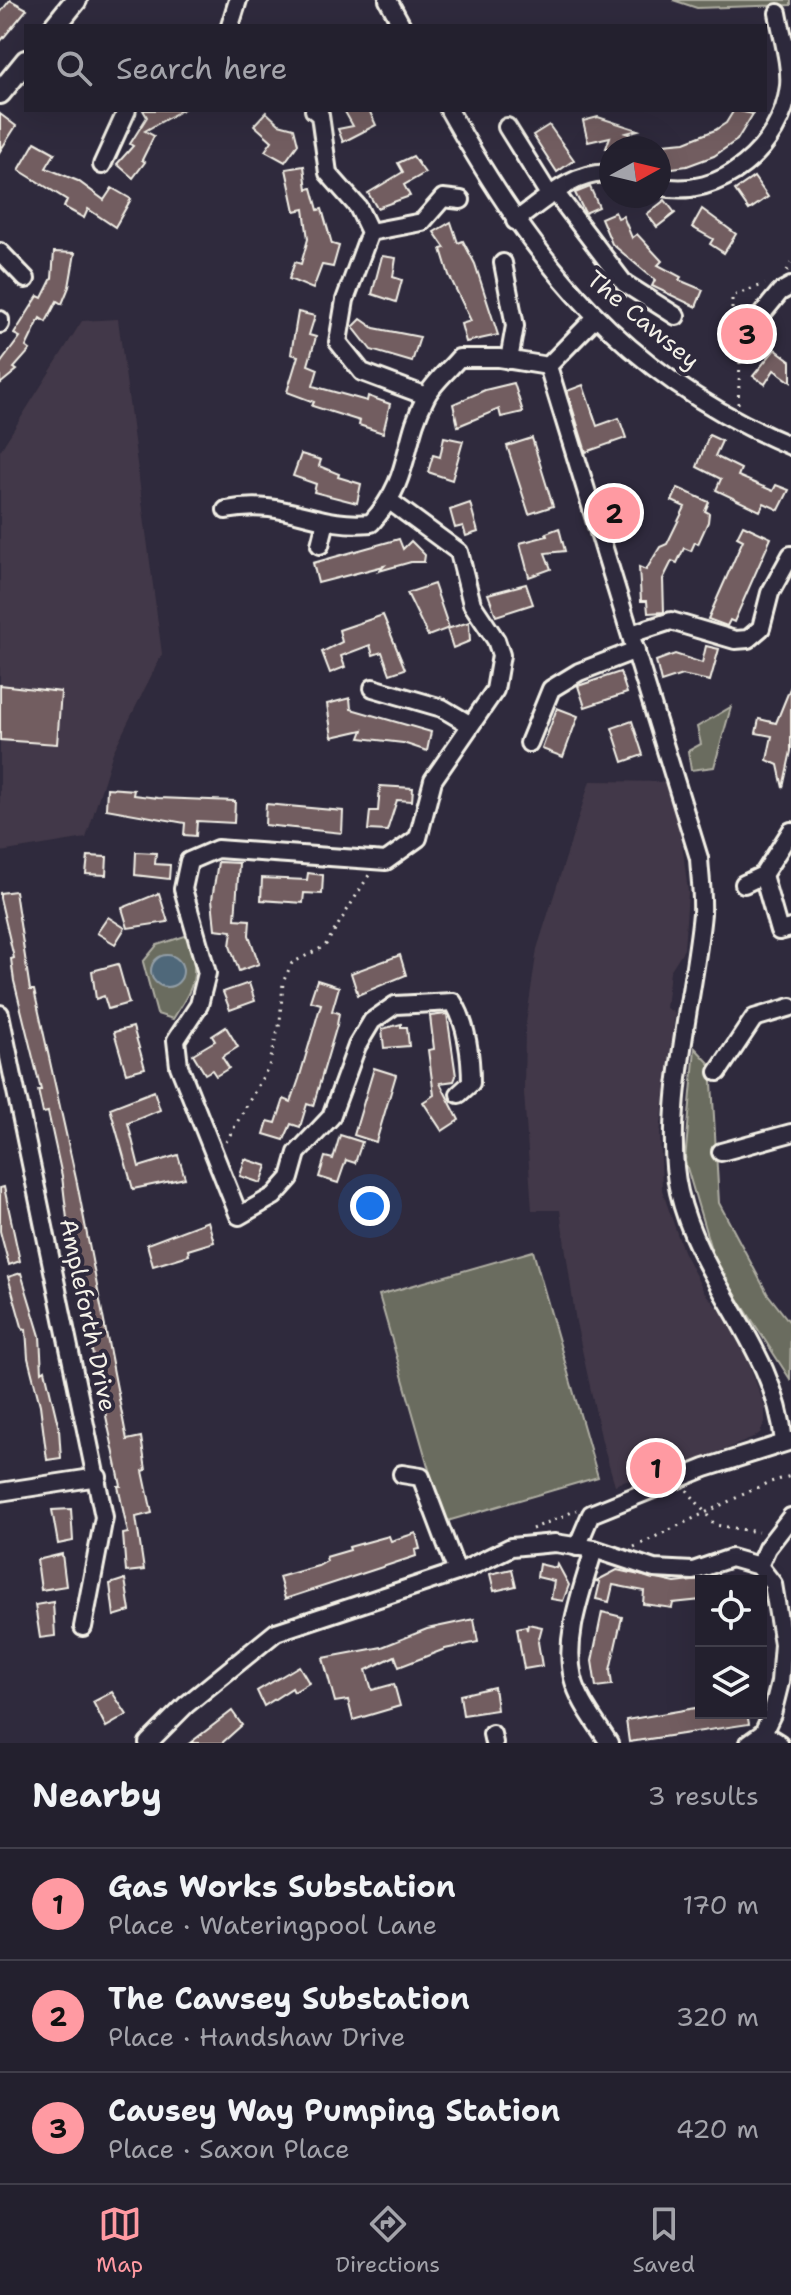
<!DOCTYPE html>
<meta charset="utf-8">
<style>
:root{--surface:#23202e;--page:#2b2836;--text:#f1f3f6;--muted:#a3a3aa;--line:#403e4a;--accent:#ff9aa2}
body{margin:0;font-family:"Shantell Sans",sans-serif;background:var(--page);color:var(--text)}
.controls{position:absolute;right:24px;bottom:24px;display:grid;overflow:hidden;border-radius:0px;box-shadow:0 8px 32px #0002}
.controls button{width:72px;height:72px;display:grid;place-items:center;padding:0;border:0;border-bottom:2px solid var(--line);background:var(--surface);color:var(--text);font:40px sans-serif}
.compass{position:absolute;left:599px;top:136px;width:72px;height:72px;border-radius:50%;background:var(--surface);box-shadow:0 8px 32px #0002;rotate:82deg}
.you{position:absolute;left:370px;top:1206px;width:28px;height:28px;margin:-20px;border:6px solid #fff;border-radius:50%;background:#1a73e8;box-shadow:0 0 0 12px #1a73e833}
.badge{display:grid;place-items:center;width:52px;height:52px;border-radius:50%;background:var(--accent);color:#111;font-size:26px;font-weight:700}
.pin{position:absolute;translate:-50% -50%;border:4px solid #fff;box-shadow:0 2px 8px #0006}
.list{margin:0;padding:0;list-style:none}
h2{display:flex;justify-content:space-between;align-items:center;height:104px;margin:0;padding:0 32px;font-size:34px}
h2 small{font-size:26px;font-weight:400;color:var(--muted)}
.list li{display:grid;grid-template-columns:52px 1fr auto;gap:24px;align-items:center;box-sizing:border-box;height:112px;padding:0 32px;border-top:2px solid var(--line)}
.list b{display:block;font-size:30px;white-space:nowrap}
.list p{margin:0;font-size:26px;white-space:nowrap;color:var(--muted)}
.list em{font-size:26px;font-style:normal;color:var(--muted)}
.icon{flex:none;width:44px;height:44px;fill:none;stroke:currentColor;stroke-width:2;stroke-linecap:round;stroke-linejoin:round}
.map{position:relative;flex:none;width:791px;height:1743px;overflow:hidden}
.search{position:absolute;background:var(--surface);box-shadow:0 8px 32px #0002;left:24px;right:24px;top:24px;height:88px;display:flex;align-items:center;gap:20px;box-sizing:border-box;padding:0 28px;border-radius:0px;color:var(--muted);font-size:30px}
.sheet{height:440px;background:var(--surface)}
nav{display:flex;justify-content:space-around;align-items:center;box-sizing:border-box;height:112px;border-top:2px solid var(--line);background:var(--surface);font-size:22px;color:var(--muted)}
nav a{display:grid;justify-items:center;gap:4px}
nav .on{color:var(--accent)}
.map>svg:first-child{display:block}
</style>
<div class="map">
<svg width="791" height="1743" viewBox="0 0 791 1743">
<rect width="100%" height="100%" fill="#2f2a3d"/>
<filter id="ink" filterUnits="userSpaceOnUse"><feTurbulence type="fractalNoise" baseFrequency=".0125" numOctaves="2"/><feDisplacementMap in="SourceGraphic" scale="16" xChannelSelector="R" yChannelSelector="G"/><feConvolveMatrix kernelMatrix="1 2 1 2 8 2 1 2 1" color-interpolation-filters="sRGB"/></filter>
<g filter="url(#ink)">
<g fill="#433948">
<polygon points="118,319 162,654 113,752 86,838 0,852 0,451 82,321"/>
<polygon points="590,781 668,782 682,843 688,892 684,949 670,971 666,1008 675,1013 660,1133 662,1190 683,1251 704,1292 722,1313 747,1359 765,1407 765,1422 760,1433 751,1439 637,1484 626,1480 615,1485 602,1441 576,1322 560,1210 532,1210 524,1092 525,1030 537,949"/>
</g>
<g fill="#6a6c5e" stroke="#afaea3" stroke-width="2">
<polygon points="673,0 791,0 791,5 697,8"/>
<polygon points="731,707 714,767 691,770 688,751 701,744 697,727"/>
<path d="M188,935C199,977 196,983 173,1019L157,1014L143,962L157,945Z"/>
<polygon points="695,1048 711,1065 719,1203 767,1293 791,1324 790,1379 715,1263 685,1161"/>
<polygon points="533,1251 598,1477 444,1522 379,1295"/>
</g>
<circle fill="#50677a" stroke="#929ea6" stroke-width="2" cx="167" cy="971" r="16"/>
<g fill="#725d60" stroke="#f4f1e8" stroke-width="2">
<polygon points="10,0 27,9 0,42 0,13"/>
<polygon points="143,110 182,110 145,131 154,136 142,160 145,162 133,178 117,164 133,146 130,144 147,117"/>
<polygon points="344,110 369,110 376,125 343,142 338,129 353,126"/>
<polygon points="734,110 753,114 737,140 714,156 687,166 665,169 659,167 659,148 606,148 610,137 588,142 583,121 598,117 638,130 626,133 663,144 685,142 715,130 726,123"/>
<polygon points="266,112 279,124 294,128 298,144 285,162 265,151 272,141 254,125"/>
<polygon points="0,114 16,126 0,151"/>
<polygon points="549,125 574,160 557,172 533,135"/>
<polygon points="35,142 55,153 46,168 78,181 104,200 112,188 131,199 115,227 88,209 84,218 64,207 67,200 19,170"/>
<polygon points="413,156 425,173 404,185 410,196 377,208 368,193 403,172 398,163"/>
<polygon points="304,166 307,189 312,188 318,210 322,209 332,244 339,246 333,267 322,265 313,289 289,279 295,262 301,264 308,239 304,209 295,211 286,169"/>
<polygon points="754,177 768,197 749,210 735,190"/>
<polygon points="590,187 599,207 585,213 575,193"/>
<polygon points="665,200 675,213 657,227 647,214"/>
<polygon points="702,209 736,234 724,253 710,244 713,239 692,227"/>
<polygon points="615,212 618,218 623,216 632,238 637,234 662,261 658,265 681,277 679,280 703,290 696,307 652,286 655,280 612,244 601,218"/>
<polygon points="451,222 458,243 463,241 475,264 498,335 466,342 461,324 471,321 449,275 441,249 445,248 434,232"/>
<polygon points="54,252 75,253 69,287 62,304 57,301 46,322 40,318 26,347 30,350 14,368 17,370 0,384 0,364 20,337 14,334 38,296 42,298 52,278"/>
<polygon points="382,256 396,258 393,277 402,280 396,302 372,294"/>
<polygon points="298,312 315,316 309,335 316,337 308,365 318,369 313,386 367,401 368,396 390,404 383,433 359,425 360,421 312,406 314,402 287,392 298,356 291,354"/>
<polygon points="361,319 374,328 420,337 412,362 371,350 353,327"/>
<polygon points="775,349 791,361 791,382 774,370 765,384 753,376"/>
<polygon points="514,383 523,412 501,417 499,409 458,426 453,404 485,390"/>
<polygon points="583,385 597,426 619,418 626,438 586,452 567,391"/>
<polygon points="709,435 722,441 715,456 741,469 738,476 773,491 776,485 789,490 779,510 764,503 760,511 716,490 721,479 697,467"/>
<polygon points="444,437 463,441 452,480 428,472 433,455 440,457"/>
<polygon points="532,438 553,506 529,514 507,446"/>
<polygon points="301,454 321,460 319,466 339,474 338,477 361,484 357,503 314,492 316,484 293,476"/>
<polygon points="678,488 709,502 705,511 709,513 708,522 698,544 695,542 691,551 684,548 677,563 672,561 663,579 664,612 648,613 647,601 641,601 639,567 646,570 660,547 667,544 685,507 672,501"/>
<polygon points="470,503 478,532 466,536 463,526 455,528 450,510"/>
<polygon points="743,525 771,538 734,622 730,620 727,626 708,619 743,540 737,537"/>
<polygon points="559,528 565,551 545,553 551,569 529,577 520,543 547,536 546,533"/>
<polygon points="399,539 403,549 411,541 425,555 424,562 411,562 379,571 384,566 318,583 313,563"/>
<polygon points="434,584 449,628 428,636 407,593"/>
<polygon points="526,584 533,604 496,616 488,594"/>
<polygon points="383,615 405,669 390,674 382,652 373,655 370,645 341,656 345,667 330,673 322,652 342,642 339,630"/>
<polygon points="469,622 470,641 453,648 447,629"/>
<polygon points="706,646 719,649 710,681 682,675 661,682 656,661 675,654 702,663"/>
<polygon points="620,672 627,693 585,707 578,686"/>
<polygon points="0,685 61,692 57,744 0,740"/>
<polygon points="791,686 791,751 783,788 778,765 767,760 772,736 756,733 759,719 776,723"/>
<polygon points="350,698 351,709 431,732 427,751 403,743 360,738 363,730 332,737 327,704"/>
<polygon points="557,708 578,716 563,757 542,749"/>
<polygon points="632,721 643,755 623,762 612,728"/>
<polygon points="380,786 413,788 412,801 397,800 387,831 368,830 370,811 378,811"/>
<polygon points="107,788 134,790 133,795 158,798 235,801 234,823 197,821 196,836 184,835 185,823 106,809"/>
<polygon points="266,804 343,811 342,833 265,825"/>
<polygon points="136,852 156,853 155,864 170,865 169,879 135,875"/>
<polygon points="88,856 107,857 106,875 86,874"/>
<polygon points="218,862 239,863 235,919 250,920 249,935 259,964 239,971 230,946 232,931 215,929 212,899"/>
<polygon points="308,873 323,875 322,894 304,893 303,903 261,900 262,878 307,880"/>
<polygon points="15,891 30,990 34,990 77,1183 127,1440 141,1437 146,1470 143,1471 152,1513 136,1517 144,1570 126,1572 123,1534 128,1533 118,1486 121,1486 71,1253 62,1176 48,1112 43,1113 38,1090 41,1090 14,981 11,959 14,958 0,898 0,893"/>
<polygon points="159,893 168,922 128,928 122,908"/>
<polygon points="108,917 125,928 115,944 97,933"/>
<polygon points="400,955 406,975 358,995 351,973"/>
<polygon points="118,964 129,1003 108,1009 104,996 96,999 92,971"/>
<polygon points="317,980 339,987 332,1011 339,1013 337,1025 313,1106 307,1104 300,1127 291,1124 284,1140 264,1134 268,1121 276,1123 284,1099 291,1102 299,1079 321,1004 310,1001"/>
<polygon points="249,983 255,1001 230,1010 223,992"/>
<polygon points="447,1014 456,1076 454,1081 440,1083 459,1120 442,1131 423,1102 434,1095 428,1050 434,1049 430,1016"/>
<polygon points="401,1024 401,1027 407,1027 409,1046 384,1048 382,1029"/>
<polygon points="133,1027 145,1068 126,1073 114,1032"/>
<polygon points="226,1027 238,1047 222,1057 229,1068 216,1076 212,1070 205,1074 193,1054 215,1041 212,1036"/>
<polygon points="374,1068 396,1075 376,1142 354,1135"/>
<polygon points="154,1091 160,1110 128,1123 139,1167 178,1155 185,1178 133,1189 110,1108"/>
<polygon points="340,1135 362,1142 355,1163 346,1160 338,1183 319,1177 325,1157 333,1159"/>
<polygon points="245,1159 267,1166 261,1183 240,1176"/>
<polygon points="4,1187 20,1261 9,1265 0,1231 0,1188"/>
<polygon points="208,1221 214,1242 188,1250 189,1255 153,1266 147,1244"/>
<polygon points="21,1273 40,1336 42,1372 45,1370 59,1429 61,1458 47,1460 40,1405 28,1358 26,1329 23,1330 8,1277"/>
<polygon points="71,1509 73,1541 58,1544 52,1510"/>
<polygon points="416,1533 420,1549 415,1550 416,1556 285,1599 279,1577 318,1566 327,1561 326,1557 350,1550 349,1547 389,1536 391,1541"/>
<polygon points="62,1554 66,1586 41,1590 37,1560"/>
<polygon points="557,1563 569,1585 563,1601 551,1599 554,1581 537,1577 539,1564 556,1568"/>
<polygon points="512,1569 516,1586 494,1591 490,1574"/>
<polygon points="617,1570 675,1583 701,1580 701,1600 673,1603 672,1608 643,1604 644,1591 613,1585 609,1602 596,1599 600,1582 596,1581"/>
<polygon points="125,1579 130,1611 114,1616 110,1584"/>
<polygon points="53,1602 55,1636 40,1638 35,1605"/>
<polygon points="602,1612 622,1617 610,1670 612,1685 596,1687 592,1661"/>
<polygon points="474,1619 478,1642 445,1649 399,1667 395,1656 366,1670 372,1690 394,1684 400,1706 353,1720 348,1700 335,1702 323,1658 382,1647 427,1629"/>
<polygon points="528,1624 542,1627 538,1642 542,1666 524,1669 517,1628 526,1626 527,1630"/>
<polygon points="299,1666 309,1683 294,1692 292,1688 264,1706 257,1691"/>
<polygon points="494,1687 497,1710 463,1715 460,1695"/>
<polygon points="112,1692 127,1715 106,1727 93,1702"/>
<polygon points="701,1707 701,1713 747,1713 749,1724 629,1742 626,1720"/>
<polygon points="232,1711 242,1725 222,1743 190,1743"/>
</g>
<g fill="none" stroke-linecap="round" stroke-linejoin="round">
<g stroke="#f4f1e8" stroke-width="22">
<g id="minor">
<polyline points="388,0 402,26"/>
<polyline points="230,26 238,0"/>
<polyline points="314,110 320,115 328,173 358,207 370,232 345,300 338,342 362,372 426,396"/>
<path d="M449,110C534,262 624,377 791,446"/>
<polyline points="507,127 550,196"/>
<polyline points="102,165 127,110"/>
<path d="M659,186C720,201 782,147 789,86C791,63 782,36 778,13"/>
<polyline points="555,192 624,283 676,316"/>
<path d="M515,221C542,202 576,169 611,174"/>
<polyline points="370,232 422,222 443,198 461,200"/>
<polyline points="0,252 26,279"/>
<polyline points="503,263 515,326 509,360"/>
<path d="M595,318L548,366L699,858C700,876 703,895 702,913C695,993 661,1115 679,1192C700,1283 775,1347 784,1442"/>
<polyline points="0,320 0,324"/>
<polyline points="757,320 780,292 791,286"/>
<path d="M391,502L459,552L472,604L496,640L501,655L495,690L433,780L418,838L386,861L217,849L189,861L183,889L207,973L199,1005L176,1040L179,1066L239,1216L274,1196L290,1178L297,1153L331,1117L357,1046L372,1021L395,1005L453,1002C467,1023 471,1058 471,1083L459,1094"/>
<path d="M226,510C287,498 316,529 371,523C413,477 401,444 426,397C433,383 449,370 459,358H499L548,366"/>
<polyline points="320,545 326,521"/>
<polyline points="631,634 671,621 735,640 748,639 761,628 770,593 791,555"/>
<polyline points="373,688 442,708 469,724"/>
<polyline points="529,743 551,689 579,672 636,650"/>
<polyline points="763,875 779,931 791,928"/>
<polyline points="744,884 763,875 791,831"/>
<polyline points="0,1014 104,1517 83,1627"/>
<polyline points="718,1072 754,1018 791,1007"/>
<polyline points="721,1152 791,1133"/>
<polyline points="402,1474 421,1477 457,1572"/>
<polyline points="0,1492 98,1477"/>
<polyline points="577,1547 591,1514 705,1468 791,1441"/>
<path d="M594,1549C583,1589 563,1636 573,1678C579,1702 596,1722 609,1743"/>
<polyline points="759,1566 767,1548 791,1517"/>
<polyline points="763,1733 779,1743"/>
<polyline points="492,1734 494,1743"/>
<polyline points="148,1743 186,1705 276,1632 466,1569 511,1547 555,1543 594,1549 654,1569 693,1571 731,1558 759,1566 773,1584 783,1644 780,1682 772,1714 763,1733 749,1743"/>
</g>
</g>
<g stroke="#f4f1e8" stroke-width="26">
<g id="major">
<polyline points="55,26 76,0"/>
<polyline points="0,93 26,61"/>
</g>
</g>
<g stroke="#f4f1e8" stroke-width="3" stroke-dasharray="2 6" stroke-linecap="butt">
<polyline points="787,271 791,263"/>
<polyline points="738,404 740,362 732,328 732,296 765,284"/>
<polyline points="226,1142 269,1066 280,1022 283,982 292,963 325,946 369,875"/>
<polyline points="687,1490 715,1525 758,1532"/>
<polyline points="532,1529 577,1510"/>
<polyline points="634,1547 767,1483 791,1476"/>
</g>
<use href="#minor" stroke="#2f2a3d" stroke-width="16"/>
<use href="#major" stroke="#2f2a3d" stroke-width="20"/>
</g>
</g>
<g text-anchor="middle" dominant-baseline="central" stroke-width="8" stroke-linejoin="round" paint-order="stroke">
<g font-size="24" fill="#f4f1e8" stroke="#2f2a3d">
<text transform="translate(643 320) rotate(40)">The Cawsey</text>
<text transform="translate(88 1315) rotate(78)">Ampleforth Drive</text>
</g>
</g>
</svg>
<div class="controls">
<button><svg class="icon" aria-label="locate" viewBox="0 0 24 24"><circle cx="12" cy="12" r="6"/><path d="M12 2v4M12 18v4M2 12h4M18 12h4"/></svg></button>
<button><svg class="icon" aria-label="layers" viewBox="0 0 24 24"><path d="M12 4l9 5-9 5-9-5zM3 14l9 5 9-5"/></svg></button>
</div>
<svg class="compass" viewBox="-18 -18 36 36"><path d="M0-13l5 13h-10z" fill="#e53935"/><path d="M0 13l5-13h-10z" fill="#a3a3aa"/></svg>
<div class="you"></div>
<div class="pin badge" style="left:656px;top:1468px">1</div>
<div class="pin badge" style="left:614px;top:513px">2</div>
<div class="pin badge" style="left:747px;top:334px">3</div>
<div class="search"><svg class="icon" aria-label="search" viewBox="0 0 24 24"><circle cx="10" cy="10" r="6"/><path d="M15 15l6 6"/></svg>Search here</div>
</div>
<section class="sheet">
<h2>Nearby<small>3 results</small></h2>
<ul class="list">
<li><span class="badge">1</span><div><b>Gas Works Substation</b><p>Place · Wateringpool Lane</p></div><em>170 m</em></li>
<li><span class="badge">2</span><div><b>The Cawsey Substation</b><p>Place · Handshaw Drive</p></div><em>320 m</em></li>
<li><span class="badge">3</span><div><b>Causey Way Pumping Station</b><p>Place · Saxon Place</p></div><em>420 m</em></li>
</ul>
</section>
<nav>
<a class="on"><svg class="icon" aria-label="map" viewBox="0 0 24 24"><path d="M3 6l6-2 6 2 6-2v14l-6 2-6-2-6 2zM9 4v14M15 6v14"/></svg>Map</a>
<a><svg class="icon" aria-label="directions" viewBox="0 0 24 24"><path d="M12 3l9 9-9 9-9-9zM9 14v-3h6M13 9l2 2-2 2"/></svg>Directions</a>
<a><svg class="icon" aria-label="saved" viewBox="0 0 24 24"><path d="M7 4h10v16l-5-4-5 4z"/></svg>Saved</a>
</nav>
